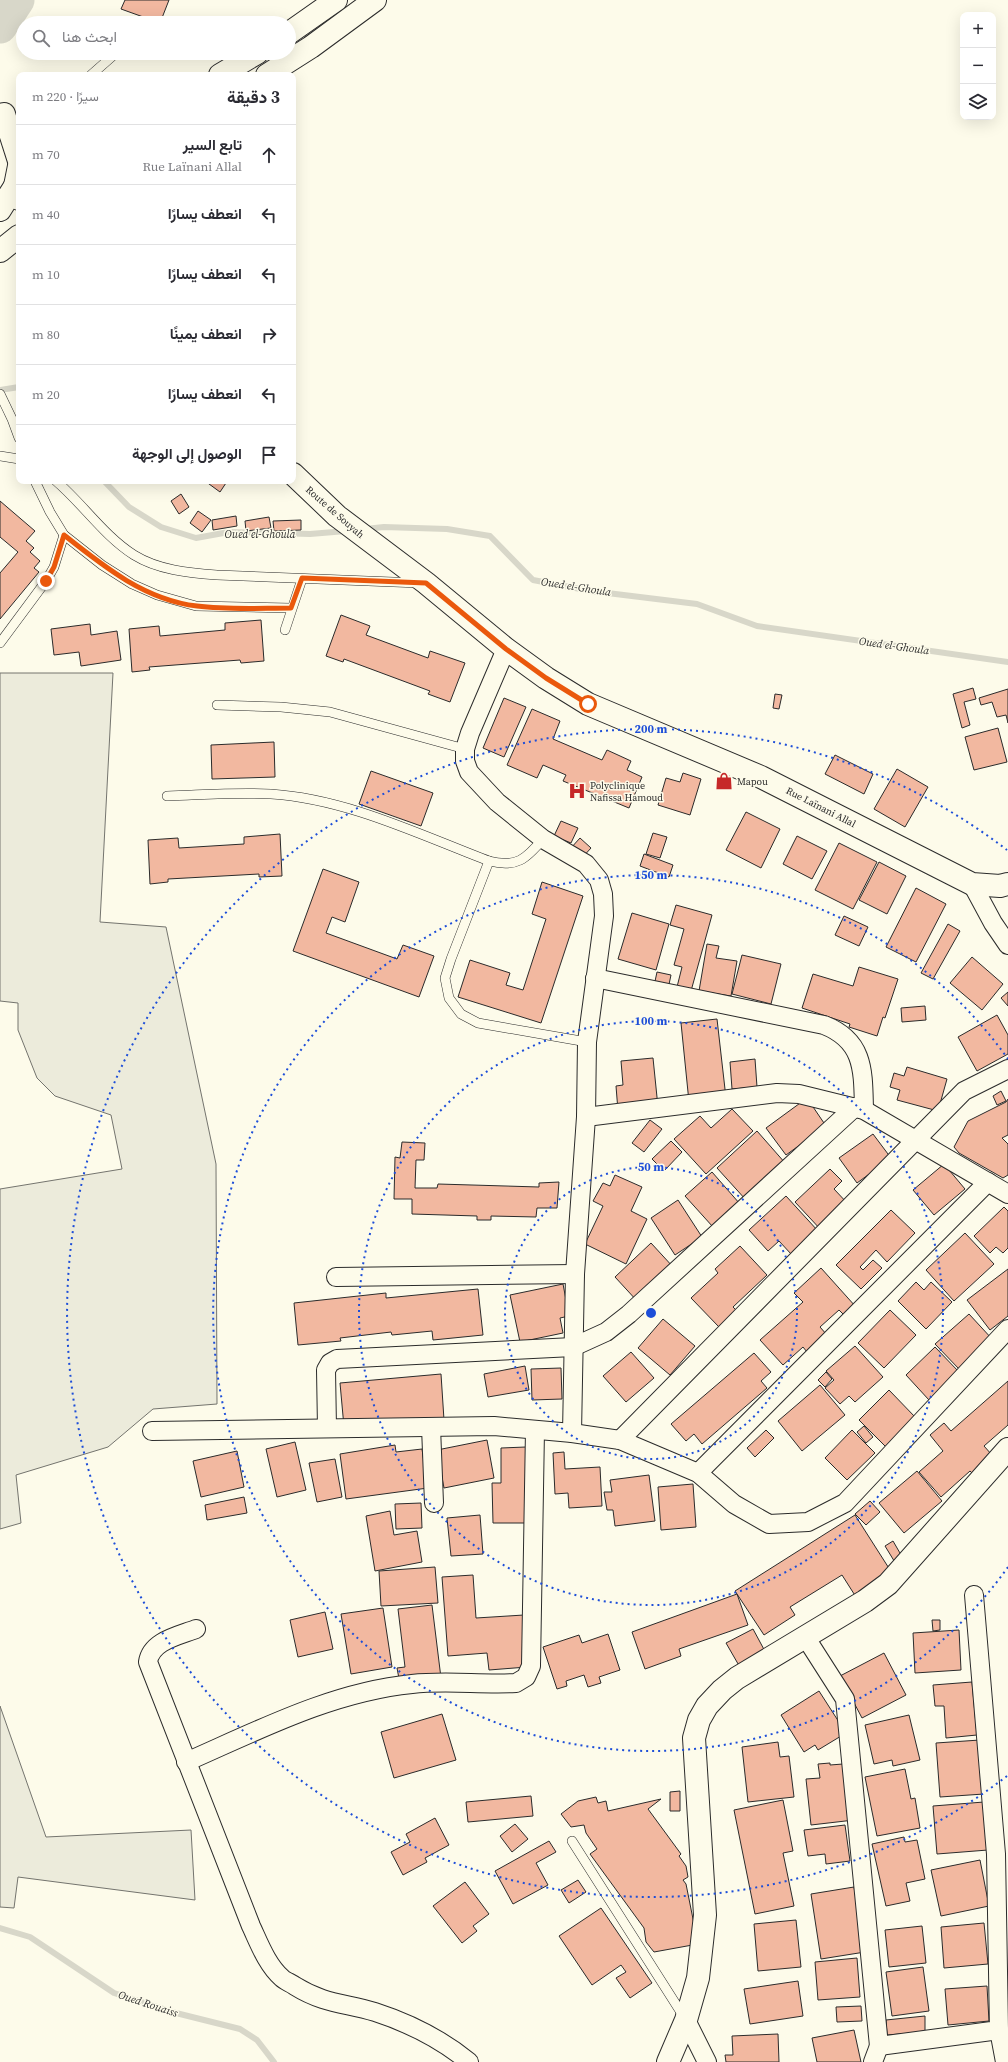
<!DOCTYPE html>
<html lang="ar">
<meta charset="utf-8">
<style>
:root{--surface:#fff;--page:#f2f2f3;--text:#2b2b33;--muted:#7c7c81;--line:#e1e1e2}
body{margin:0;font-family:"Source Serif 4",Vazirmatn,serif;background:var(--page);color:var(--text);direction:rtl}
.controls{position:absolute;right:12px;top:12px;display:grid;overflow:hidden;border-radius:8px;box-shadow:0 4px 16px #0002}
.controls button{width:36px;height:36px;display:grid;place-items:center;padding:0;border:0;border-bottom:1px solid var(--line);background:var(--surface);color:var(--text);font:20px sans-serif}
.stop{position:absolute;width:12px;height:12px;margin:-9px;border:3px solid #ea580c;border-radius:50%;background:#fff}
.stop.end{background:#ea580c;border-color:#fff;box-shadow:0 1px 4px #0008}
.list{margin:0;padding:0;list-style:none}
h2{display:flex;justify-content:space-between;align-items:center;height:52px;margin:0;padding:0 16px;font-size:17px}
h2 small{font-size:13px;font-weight:400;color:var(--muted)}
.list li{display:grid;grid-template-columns:26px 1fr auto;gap:12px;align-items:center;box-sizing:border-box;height:60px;padding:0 16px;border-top:1px solid var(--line)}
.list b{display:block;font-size:15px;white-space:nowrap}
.list p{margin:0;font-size:13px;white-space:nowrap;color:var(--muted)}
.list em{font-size:13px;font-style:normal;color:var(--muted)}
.icon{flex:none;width:22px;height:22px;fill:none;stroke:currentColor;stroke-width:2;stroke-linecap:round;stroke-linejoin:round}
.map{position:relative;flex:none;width:1008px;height:2062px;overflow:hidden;direction:ltr}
.search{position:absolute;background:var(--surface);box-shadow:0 4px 16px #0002;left:16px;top:16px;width:280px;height:44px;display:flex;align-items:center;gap:10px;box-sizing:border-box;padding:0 14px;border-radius:22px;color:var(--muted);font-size:15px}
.panel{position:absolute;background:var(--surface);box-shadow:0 4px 16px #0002;left:16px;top:72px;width:280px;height:412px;border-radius:8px;direction:rtl}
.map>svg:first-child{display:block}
</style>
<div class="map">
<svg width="1008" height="2062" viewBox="0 0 1008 2062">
<rect width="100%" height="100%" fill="#fdfbea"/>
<g fill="#ecebdb" stroke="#74746e">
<polygon points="0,673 113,673 100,922 166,927 216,1164 217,1404 153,1409 108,1447 16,1475 21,1523 0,1529 0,1189 122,1169 111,1115 55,1096 37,1078 18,1030 18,1003 0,1001"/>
<polygon points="0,1706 46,1837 191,1830 195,1900 18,1877 14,1908 0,1907"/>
</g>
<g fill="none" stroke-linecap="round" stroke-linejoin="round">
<g stroke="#d8d7c9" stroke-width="6">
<polyline points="0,390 19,387"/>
<polyline points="104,481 129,507 161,527 196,538 229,532 310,534 346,531"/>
<polyline points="365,529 384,527 447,529 490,536 533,580 591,591 697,604 757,626 1008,662"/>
<polyline points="0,1928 30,1937 114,1993 176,2013 240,2029 257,2040 274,2062"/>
</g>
<polyline stroke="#d8d7c9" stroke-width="35" points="0,26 17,0"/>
</g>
<g fill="#f2b8a0" stroke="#2b2b2b">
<polygon points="125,0 169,0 160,23 121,9"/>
<polygon points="97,16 104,23 91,23"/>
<polygon points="205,481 222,481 226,483 220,492"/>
<polygon points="181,494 189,507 179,514 171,501"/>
<polygon points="0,501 35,531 26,541 34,548 30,552 40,561 34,568 39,572 0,619 0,573 18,552 0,537"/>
<polygon points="198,511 211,520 202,532 190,523"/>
<polygon points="236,516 237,526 213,530 212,520"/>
<polygon points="269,517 271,528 246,531 245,521"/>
<polygon points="301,520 301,530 274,531 273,521"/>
<polygon points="341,615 370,626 366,635 428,658 430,651 465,663 450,702 428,694 430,691 344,659 343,662 326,656"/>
<polygon points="261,620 264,661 241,663 240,660 149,667 150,670 132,672 129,629 159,626 160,636 225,630 225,623"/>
<polygon points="90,624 91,635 117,631 121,660 81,666 79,652 54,655 51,629"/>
<polygon points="973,688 976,699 964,702 970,725 962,728 953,694"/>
<polygon points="1008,689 1008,723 1006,715 997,717 992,702 981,705 979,698"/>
<polygon points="775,694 782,695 779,709 773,708"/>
<polygon points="504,698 526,707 504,757 483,748"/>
<polygon points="532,709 560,721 553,739 602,760 607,750 631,761 627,770 642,777 629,808 563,781 566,775 543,765 537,778 507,765"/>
<polygon points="998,728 1007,762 974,770 965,737"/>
<polygon points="274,742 275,777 212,779 211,745"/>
<polygon points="835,755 873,774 864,794 825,774"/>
<polygon points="897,769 928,787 905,827 874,809"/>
<polygon points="371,771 433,793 421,826 359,804"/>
<polygon points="683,773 701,779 690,815 658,805 666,778 680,782"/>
<polygon points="746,812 780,829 761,868 726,850"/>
<polygon points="561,821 578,828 571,843 554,836"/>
<polygon points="653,833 667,837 660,858 646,854"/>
<polygon points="280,834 282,876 259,877 259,874 168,879 168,882 150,884 148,840 178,838 179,848 244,844 244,837"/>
<polygon points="797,836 827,851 812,879 783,864"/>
<polygon points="580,838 591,848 581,859 570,849"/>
<polygon points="839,843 877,862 853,909 815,890"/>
<polygon points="644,854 673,865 669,877 640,866"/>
<polygon points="879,862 906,876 887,914 859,900"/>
<polygon points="323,869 359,882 345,922 332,917 326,933 397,959 403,945 434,956 419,997 293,951"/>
<polygon points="542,882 583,896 541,1023 458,997 470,960 510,973 506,985 523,990 546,919 532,914"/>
<polygon points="916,888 946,904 916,962 886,947"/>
<polygon points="676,905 712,915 691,991 677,987 682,967 674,965 684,929 670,925"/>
<polygon points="632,913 669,924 656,970 618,959"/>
<polygon points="844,916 868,927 859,946 835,935"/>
<polygon points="948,924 960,931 933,979 921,973"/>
<polygon points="707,944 719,946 716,958 737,961 731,996 699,991"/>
<polygon points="742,955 781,964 771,1004 732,994"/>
<polygon points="972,957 1003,984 982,1010 950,983"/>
<polygon points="859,967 898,979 885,1018 883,1017 877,1036 849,1027 850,1024 802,1008 813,974 853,986"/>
<polygon points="657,972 671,975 668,989 654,986"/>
<polygon points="1008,992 1008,1006 1001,998"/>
<polygon points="925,1006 926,1020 902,1022 901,1008"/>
<polygon points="997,1015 1008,1035 1008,1054 977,1071 958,1037"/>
<polygon points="717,1019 726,1098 689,1102 681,1023"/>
<polygon points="653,1058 658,1107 618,1111 616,1086 623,1085 621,1061"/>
<polygon points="755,1059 757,1087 732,1089 730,1062"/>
<polygon points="907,1067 947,1079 938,1111 897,1100 900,1090 890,1087 894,1073 904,1076"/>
<polygon points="1001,1091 1006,1101 997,1105 993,1096"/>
<polygon points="807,1098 826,1126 786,1155 766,1128"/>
<polygon points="1008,1099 1008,1135 1002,1138 1008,1144 1008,1175 1003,1178 959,1153 954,1147 968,1121 1006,1102"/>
<polygon points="732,1109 753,1131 706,1174 674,1139 700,1116 711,1128"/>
<polygon points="650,1120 662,1129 644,1152 632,1143"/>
<polygon points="757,1131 786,1164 746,1200 717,1168"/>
<polygon points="873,1134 891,1158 857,1183 839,1158"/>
<polygon points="671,1141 682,1152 664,1171 652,1159"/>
<polygon points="402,1142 425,1143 424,1160 416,1160 415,1188 437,1188 438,1184 539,1187 539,1183 559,1182 557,1208 537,1208 536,1217 491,1216 491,1220 477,1220 477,1216 412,1214 412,1199 394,1199 395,1157 400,1158"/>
<polygon points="944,1164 965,1189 934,1215 913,1190"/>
<polygon points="830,1169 842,1181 834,1189 849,1205 822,1231 795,1202"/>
<polygon points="712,1172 740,1204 713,1227 685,1196"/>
<polygon points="615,1175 642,1187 631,1211 647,1219 626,1264 585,1244 603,1206 593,1201 603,1183 610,1186"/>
<polygon points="786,1196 818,1231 792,1255 779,1241 768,1251 749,1230"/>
<polygon points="678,1200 702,1237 675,1255 651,1218"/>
<polygon points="1004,1207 1008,1211 1008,1248 1003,1253 996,1247 990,1253 974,1236"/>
<polygon points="891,1210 915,1233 887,1262 876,1250 860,1267 863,1270 873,1260 882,1268 861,1289 836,1265"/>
<polygon points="965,1233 994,1264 954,1301 926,1270"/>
<polygon points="651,1243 674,1268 638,1302 615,1277"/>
<polygon points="740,1246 767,1275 733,1307 737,1311 719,1327 691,1298 718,1273 715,1269"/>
<polygon points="821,1268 856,1307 845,1316 839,1310 820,1327 827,1335 807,1352 803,1347 783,1365 760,1340 803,1302 794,1293"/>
<polygon points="1008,1269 1008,1316 990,1330 967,1300"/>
<polygon points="916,1282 924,1290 931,1282 952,1302 926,1329 898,1301"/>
<polygon points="563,1284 569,1316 560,1318 563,1333 520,1342 510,1295"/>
<polygon points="478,1289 483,1335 433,1340 432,1331 392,1335 391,1332 340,1338 341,1341 298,1345 294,1303 386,1293 386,1298"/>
<polygon points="890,1310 916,1335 884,1368 858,1343"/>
<polygon points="969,1314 993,1340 960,1370 935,1344"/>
<polygon points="663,1319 695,1346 670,1375 638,1348"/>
<polygon points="855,1346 883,1377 855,1402 849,1396 840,1404 825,1388 834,1380 826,1371"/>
<polygon points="935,1347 959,1372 929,1400 906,1375"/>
<polygon points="631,1352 654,1378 626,1402 603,1376"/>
<polygon points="754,1353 771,1372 761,1381 767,1388 702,1444 694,1434 686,1441 671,1424"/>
<polygon points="525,1366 529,1390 488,1397 484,1374"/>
<polygon points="561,1368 562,1399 532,1400 531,1369"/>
<polygon points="826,1372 832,1379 825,1387 818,1380"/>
<polygon points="441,1374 444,1420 344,1427 340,1383"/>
<polygon points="1008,1381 1008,1425 984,1446 992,1455 972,1473 970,1471 941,1497 919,1472 943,1451 930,1435 944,1423 951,1431"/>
<polygon points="820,1385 845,1415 802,1451 778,1421"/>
<polygon points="889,1390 916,1418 886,1447 859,1420"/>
<polygon points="864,1426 873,1437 866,1443 857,1432"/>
<polygon points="766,1430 774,1438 755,1457 747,1448"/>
<polygon points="852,1430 875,1453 847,1480 825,1458"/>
<polygon points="487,1440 494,1478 444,1488 437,1450"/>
<polygon points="295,1442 306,1490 277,1497 266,1449"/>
<polygon points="395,1445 396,1452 422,1449 428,1488 346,1499 340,1454"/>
<polygon points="526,1447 527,1523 493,1523 492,1483 501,1483 501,1448"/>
<polygon points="237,1451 244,1487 201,1497 193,1461"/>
<polygon points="564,1452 565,1469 600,1467 602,1506 569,1508 568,1493 555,1494 553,1453"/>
<polygon points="335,1459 342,1497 317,1502 309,1463"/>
<polygon points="917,1471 942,1501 904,1533 879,1503"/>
<polygon points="649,1475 655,1521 615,1526 613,1510 607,1510 604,1492 612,1492 610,1480"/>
<polygon points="693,1484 696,1527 661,1530 658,1487"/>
<polygon points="244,1497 247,1513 207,1520 205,1505"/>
<polygon points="870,1501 880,1512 866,1525 855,1514"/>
<polygon points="421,1503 422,1528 396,1529 395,1504"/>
<polygon points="390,1511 394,1535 417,1531 422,1562 375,1571 366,1516"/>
<polygon points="480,1515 483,1554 451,1556 447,1518"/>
<polygon points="855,1515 892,1573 856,1597 842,1575 790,1607 795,1615 764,1635 735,1591"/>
<polygon points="893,1541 904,1560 896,1564 885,1546"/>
<polygon points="435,1567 438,1603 381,1606 379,1571"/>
<polygon points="473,1575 476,1618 524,1615 527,1667 489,1670 487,1653 448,1656 442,1577"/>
<polygon points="737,1594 748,1625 679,1649 681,1656 645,1669 632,1632"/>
<polygon points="432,1605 441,1678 400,1684 397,1668 405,1667 398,1609"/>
<polygon points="383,1608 392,1667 351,1674 341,1614"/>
<polygon points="325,1612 333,1649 298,1657 290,1620"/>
<polygon points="932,1620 940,1620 940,1630 933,1631"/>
<polygon points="753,1629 767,1655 741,1669 726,1643"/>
<polygon points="959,1630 961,1670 915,1673 913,1633"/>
<polygon points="608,1634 620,1670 599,1677 601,1683 588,1687 584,1675 566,1681 567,1686 557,1689 543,1647 579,1635 582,1643"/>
<polygon points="884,1653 906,1695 862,1718 840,1676"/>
<polygon points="972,1682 977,1735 946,1738 944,1706 935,1706 933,1685"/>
<polygon points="819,1691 846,1733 818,1750 815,1745 804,1752 781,1715"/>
<polygon points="442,1714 456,1760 394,1778 381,1732"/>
<polygon points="909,1715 920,1760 893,1766 892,1760 874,1764 865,1725"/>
<polygon points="980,1740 984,1794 940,1797 936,1743"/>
<polygon points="778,1742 780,1757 789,1756 794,1797 748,1802 742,1747"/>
<polygon points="830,1763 830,1765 843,1764 854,1820 811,1825 806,1779 820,1778 818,1764"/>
<polygon points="905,1769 911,1799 915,1798 920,1828 877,1836 865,1777"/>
<polygon points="680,1791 680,1811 670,1811 670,1792"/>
<polygon points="531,1796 533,1816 468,1822 466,1802"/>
<polygon points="596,1797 598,1803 606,1801 608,1811 661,1799 648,1809 681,1854 679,1856 686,1866 688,1877 683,1880 686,1884 698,1944 654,1952 646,1942 644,1928 590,1854 597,1849 586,1833 584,1825 571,1827 561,1814 578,1801"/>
<polygon points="783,1800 793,1851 783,1853 794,1906 755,1914 734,1810"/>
<polygon points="984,1802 988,1850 937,1854 933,1806"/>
<polygon points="435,1818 449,1845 425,1858 427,1862 403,1875 391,1852 410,1842 406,1834"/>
<polygon points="515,1824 528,1839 512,1852 500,1836"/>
<polygon points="845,1825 850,1861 826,1864 825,1854 808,1856 804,1830"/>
<polygon points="904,1837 905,1842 917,1840 925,1879 906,1883 910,1901 886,1906 872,1844"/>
<polygon points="549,1841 556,1852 536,1863 548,1885 513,1904 495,1871"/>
<polygon points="980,1860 989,1906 941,1916 931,1870"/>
<polygon points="578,1880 586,1892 569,1903 561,1890"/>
<polygon points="465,1882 489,1914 473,1926 477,1931 462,1943 433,1906"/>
<polygon points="854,1887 865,1952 821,1959 811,1894"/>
<polygon points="601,1908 652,1983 630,1998 616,1978 626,1972 621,1965 592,1985 559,1936"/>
<polygon points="796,1920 801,1967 758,1971 754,1924"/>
<polygon points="984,1923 988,1964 944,1968 941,1927"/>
<polygon points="922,1926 926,1963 889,1967 885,1930"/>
<polygon points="857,1958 860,1997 818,2000 815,1962"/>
<polygon points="923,1967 929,2011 892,2016 886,1972"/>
<polygon points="798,1981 803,2016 750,2024 744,1989"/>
<polygon points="987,1986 989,2021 948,2025 945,1989"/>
<polygon points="861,2006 862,2021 837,2022 836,2007"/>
<polygon points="925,2016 925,2032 887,2035 886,2020"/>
<polygon points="854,2030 861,2062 817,2062 812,2038"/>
<polygon points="778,2034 779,2062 726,2062 725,2055 733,2055 732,2036"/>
</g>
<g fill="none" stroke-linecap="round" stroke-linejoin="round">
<g stroke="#2b2b2b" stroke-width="10">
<g id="lane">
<polyline points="91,75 116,53"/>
<polyline points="0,394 12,419 19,438"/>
<polyline points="0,456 19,459"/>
<polyline points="35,481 50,512 64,535 102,565 132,584 157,595 196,606 291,608"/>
<path d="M56,481C83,504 104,536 134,555C158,570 189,573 217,575L419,583"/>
<polyline points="285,630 302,579"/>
<polyline points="0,643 46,581 54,567 64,535"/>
<polyline points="217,705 281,707 330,712 465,749"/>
<path d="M167,796C201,795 237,792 271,794C347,799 418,834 489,861C517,868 526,859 543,839"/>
<polyline points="489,861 451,959 445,978 449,998 461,1014 478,1023 587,1042"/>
<polyline points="572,1841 684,2017"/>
</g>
</g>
<g stroke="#2b2b2b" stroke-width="20">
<g id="street">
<polyline points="506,649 470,733 465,749 465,761 469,772 497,802 543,839 586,864 599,880 603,894 604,916 587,1042 586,1117 575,1274 572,1433"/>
<polyline points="972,884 993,923 1008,945"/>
<path d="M595,978L824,1025C865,1041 863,1072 864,1110"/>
<polyline points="586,1117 777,1093 799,1094 864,1110 1008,1194"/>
<polyline points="336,1277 575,1274"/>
<polyline points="431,1427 434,1503"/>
<polyline points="327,1428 326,1370 330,1363 337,1359 573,1347 606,1332 629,1314 855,1107"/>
<polyline points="152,1431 494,1426 572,1433 620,1440 698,1473 734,1504 769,1524 808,1522 845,1503 1008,1329"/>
<polyline points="620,1440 964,1091 1008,1069"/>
<polyline points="698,1473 988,1182"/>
<path d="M196,1629C178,1636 151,1641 148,1662L251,1926C259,1943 267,1965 282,1978C285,1981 291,1983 295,1986C324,2004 345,2003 375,2012C409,2023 441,2039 469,2062"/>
<polyline points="806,1638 845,1699 879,2046 999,2030 996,1854 974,1595"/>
<path d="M186,1762C259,1730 332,1692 412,1684C446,1680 482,1685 516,1683L526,1677L531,1666L535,1430"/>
<polyline points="686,2020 707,2062"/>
<polyline points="999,2030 1005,2062"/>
<polyline points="873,2062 879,2046"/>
</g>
</g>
<g stroke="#2b2b2b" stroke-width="24">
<g id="secondary">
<polyline points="4,114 19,161"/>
<polyline points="293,474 337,516 426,583 506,649 546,678 588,704 761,777 972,884 1000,886 1008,884"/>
</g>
</g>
<g stroke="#2b2b2b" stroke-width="24">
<polyline id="primary" points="668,2062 686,2020 698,1978 705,1915 694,1738 699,1720 707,1706 722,1690 737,1678 865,1601 888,1584 1008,1449"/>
</g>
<g stroke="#2b2b2b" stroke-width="24">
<g id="highway">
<polyline points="289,33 336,0"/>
<polyline points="220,75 257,53"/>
<polyline points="267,75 311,47 375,0"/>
<polyline points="19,166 15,186 19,199"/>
<polyline points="0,210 15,186"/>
<polyline points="0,251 19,236"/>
</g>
</g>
<use href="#lane" stroke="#fdfbea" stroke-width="9"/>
<use href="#street" stroke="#fdfbea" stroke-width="18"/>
<use href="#secondary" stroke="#fdfbea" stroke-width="22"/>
<use href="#primary" stroke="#fdfbea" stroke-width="22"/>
<use href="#highway" stroke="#fdfbea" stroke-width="22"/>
</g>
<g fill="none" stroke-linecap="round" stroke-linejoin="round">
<path stroke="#ea580c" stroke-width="5" d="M46,581L54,567L64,535C103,566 145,600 197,606C228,610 260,608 291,608L302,578L426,583L506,649L546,678L588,704"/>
</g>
<g fill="none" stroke="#1d4ed8" stroke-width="2" stroke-dasharray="2 4">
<circle cx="651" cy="1313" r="146"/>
<circle cx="651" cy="1313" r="292"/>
<path d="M1008 1567A438 438 0 1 1 1008 1059"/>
<path d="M1007 1776A584 584 0 1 1 1007 850"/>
</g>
<defs>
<g id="shop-bare" transform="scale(1.38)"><path d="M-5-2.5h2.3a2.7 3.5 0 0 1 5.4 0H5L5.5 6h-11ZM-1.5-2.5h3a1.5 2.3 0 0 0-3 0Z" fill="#c62828" stroke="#fdfbea" stroke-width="2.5" paint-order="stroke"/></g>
<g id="hospital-bare" transform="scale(1.38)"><path d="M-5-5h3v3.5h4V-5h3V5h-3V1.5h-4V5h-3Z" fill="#c62828" stroke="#fdfbea" stroke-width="2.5" paint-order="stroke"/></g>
</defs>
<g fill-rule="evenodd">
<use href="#shop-bare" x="724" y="781"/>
<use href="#hospital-bare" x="577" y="791"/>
</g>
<g text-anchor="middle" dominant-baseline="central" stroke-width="3" stroke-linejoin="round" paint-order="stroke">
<g font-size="10" fill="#2b2b2b" stroke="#fdfbea">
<text transform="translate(335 512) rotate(41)">Route de Souyah</text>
<text transform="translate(821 807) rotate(27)">Rue Laïnani Allal</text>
</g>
<g font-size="10" fill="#2b2b2b" stroke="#fdfbea" text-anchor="start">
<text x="737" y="781">Mapou</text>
<text x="590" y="785">Polyclinique<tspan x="590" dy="12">Nafissa Hamoud</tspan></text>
</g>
<g font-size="11" font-style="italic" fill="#2b2b2b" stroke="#fdfbea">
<text x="260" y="534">Oued el-Ghoula</text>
<text transform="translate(576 587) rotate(9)">Oued el-Ghoula</text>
<text transform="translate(894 646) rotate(8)">Oued el-Ghoula</text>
<text transform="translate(148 2004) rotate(18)">Oued Rouaiss</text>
</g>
</g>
<circle cx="651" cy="1313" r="6" fill="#1d4ed8" stroke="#fdfbea" stroke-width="2"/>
<g font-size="12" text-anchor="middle" font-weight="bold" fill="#1d4ed8" stroke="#fdfbea" stroke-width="3" stroke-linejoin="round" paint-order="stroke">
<text x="651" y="733">200 m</text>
<text x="651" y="879">150 m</text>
<text x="651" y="1025">100 m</text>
<text x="651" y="1171">50 m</text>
</g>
</svg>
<div class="controls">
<button>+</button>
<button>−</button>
<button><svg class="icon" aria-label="layers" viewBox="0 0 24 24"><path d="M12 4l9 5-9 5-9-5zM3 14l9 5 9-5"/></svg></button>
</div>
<div class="stop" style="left:588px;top:704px"></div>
<div class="stop end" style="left:46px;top:581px"></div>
<div class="search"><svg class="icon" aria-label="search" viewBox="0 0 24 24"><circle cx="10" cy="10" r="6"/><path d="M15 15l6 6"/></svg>ابحث هنا</div>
<section class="panel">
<h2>3 دقيقة<small>سيرًا · 220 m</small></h2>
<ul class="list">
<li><svg class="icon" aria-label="ahead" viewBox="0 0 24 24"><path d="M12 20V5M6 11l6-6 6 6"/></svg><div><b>تابع السير</b><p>Rue Laïnani Allal</p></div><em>70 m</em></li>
<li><svg class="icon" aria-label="left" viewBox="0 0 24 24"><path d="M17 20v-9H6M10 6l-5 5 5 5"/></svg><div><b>انعطف يسارًا</b></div><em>40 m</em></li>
<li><svg class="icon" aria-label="left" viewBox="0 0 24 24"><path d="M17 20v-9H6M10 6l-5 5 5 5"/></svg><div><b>انعطف يسارًا</b></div><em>10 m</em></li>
<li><svg class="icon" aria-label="right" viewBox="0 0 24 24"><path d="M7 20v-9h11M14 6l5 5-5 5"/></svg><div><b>انعطف يمينًا</b></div><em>80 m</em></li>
<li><svg class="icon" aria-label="left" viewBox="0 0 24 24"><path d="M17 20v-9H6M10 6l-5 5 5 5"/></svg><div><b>انعطف يسارًا</b></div><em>20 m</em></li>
<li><svg class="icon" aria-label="arrive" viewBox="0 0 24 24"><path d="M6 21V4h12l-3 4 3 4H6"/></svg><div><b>الوصول إلى الوجهة</b></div></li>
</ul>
</section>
</div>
